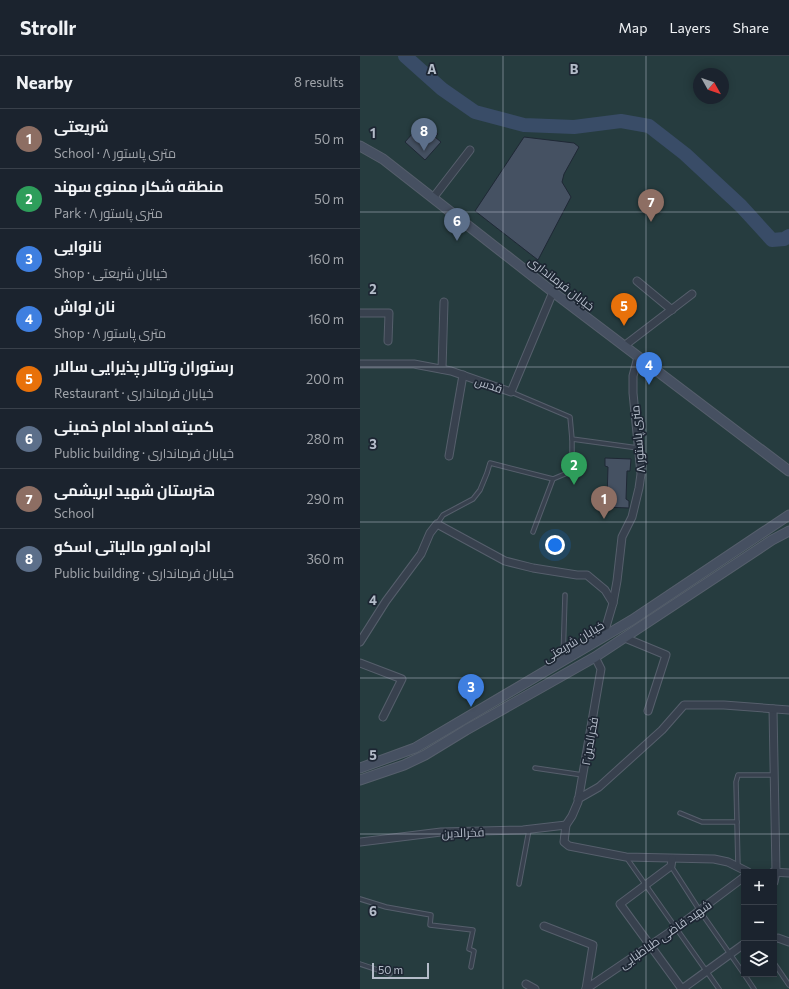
<!DOCTYPE html>
<meta charset="utf-8">
<style>
:root{--surface:#1b232e;--page:#242b36;--text:#f1f3f6;--muted:#a0a4aa;--line:#39404a;--accent:#ea580c}
body{margin:0;font-family:Commissioner,Cairo,sans-serif;background:var(--page);color:var(--text)}
.controls{position:absolute;right:12px;bottom:12px;display:grid;overflow:hidden;border-radius:0px;box-shadow:0 2px 10px #0003}
.controls button{width:36px;height:36px;display:grid;place-items:center;padding:0;border:0;border-bottom:1px solid var(--line);background:var(--surface);color:var(--text);font:20px sans-serif}
.compass{position:absolute;left:333px;top:12px;width:36px;height:36px;border-radius:50%;background:var(--surface);box-shadow:0 2px 10px #0003;rotate:130deg}
.scale{position:absolute;left:12px;bottom:10px;width:57px;box-sizing:border-box;padding-left:4px;border:2px solid #b4bcc9;border-top:0;font-size:11px;line-height:14px;white-space:nowrap;color:#b4bcc9;-webkit-text-stroke:3px #1d2633;paint-order:stroke}
.you{position:absolute;left:195px;top:489px;width:14px;height:14px;margin:-10px;border:3px solid #fff;border-radius:50%;background:#1a73e8;box-shadow:0 0 0 6px #1a73e833}
.badge{display:grid;place-items:center;width:26px;height:26px;border-radius:50%;background:var(--accent);color:#fff;font-size:13px;font-weight:700}
.pin{position:absolute;translate:-50% -33px;filter:drop-shadow(0 1px 2px #0008)}
.pin::after{content:'';position:absolute;top:21px;width:14px;height:12px;background:inherit;clip-path:polygon(0 0,100% 0,50% 100%)}
.list{margin:0;padding:0;list-style:none}
h2{display:flex;justify-content:space-between;align-items:center;height:52px;margin:0;padding:0 16px;font-size:17px}
h2 small{font-size:13px;font-weight:400;color:var(--muted)}
.list li{display:grid;grid-template-columns:26px 1fr auto;gap:12px;align-items:center;box-sizing:border-box;height:60px;padding:0 16px;border-top:1px solid var(--line)}
.list b{display:block;font-size:15px;white-space:nowrap}
.list p{margin:0;font-size:13px;white-space:nowrap;color:var(--muted)}
.list em{font-size:13px;font-style:normal;color:var(--muted)}
.icon{flex:none;width:22px;height:22px;fill:none;stroke:currentColor;stroke-width:2;stroke-linecap:round;stroke-linejoin:round}
.map{position:relative;flex:none;width:429px;height:933px;overflow:hidden}
header{display:flex;align-items:center;gap:24px;box-sizing:border-box;height:56px;padding:0 20px;background:var(--surface);border-bottom:1px solid var(--line)}
header strong{font-size:19px}
nav{display:flex;gap:22px;margin-inline-start:auto;font-size:14px}
main{display:flex}
aside{flex:1;background:var(--surface)}
.map>svg:first-child{display:block}
</style>
<header>
<strong>Strollr</strong>
<nav><a>Map</a><a>Layers</a><a>Share</a></nav>
</header>
<main>
<aside>
<h2>Nearby<small>8 results</small></h2>
<ul class="list">
<li><span class="badge" style="background:#8d6e63">1</span><div><b>شریعتی</b><p>School · ۸ متری پاستور</p></div><em>50 m</em></li>
<li><span class="badge" style="background:#2e9e5b">2</span><div><b>منطقه شکار ممنوع سهند</b><p>Park · ۸ متری پاستور</p></div><em>50 m</em></li>
<li><span class="badge" style="background:#3f7fe0">3</span><div><b>نانوایی</b><p>Shop · خیابان شریعتی</p></div><em>160 m</em></li>
<li><span class="badge" style="background:#3f7fe0">4</span><div><b>نان لواش</b><p>Shop · ۸ متری پاستور</p></div><em>160 m</em></li>
<li><span class="badge" style="background:#e8710a">5</span><div><b>رستوران وتالار پذیرایی سالار</b><p>Restaurant · خیابان فرمانداری</p></div><em>200 m</em></li>
<li><span class="badge" style="background:#5c6f8a">6</span><div><b>کمیته امداد امام خمینی</b><p>Public building · خیابان فرمانداری</p></div><em>280 m</em></li>
<li><span class="badge" style="background:#8d6e63">7</span><div><b>هنرستان شهید ابریشمی</b><p>School</p></div><em>290 m</em></li>
<li><span class="badge" style="background:#5c6f8a">8</span><div><b>اداره امور مالیاتی اسکو</b><p>Public building · خیابان فرمانداری</p></div><em>360 m</em></li>
</ul>
</aside>
<div class="map">
<svg width="429" height="933" viewBox="0 0 429 933">
<rect width="100%" height="100%" fill="#242f3e"/>
<path fill="#263c3f" fill-rule="evenodd" d="M0,0H429V933H0ZM339,18H363V42H339ZM384,816H414V918H384Z"/>
<g fill="none" stroke-linecap="round" stroke-linejoin="round">
<polyline stroke="#394c67" stroke-width="14" points="45,0 82,33 115,56 164,69 214,71 261,65 289,70 325,98 381,150 412,184 424,183 429,180"/>
</g>
<g fill="#455162" stroke="#1f2835">
<polygon points="60,69 64,73 67,69 78,78 75,81 81,86 65,104 45,86"/>
<polygon points="164,81 214,87 219,91 204,118 202,126 211,141 178,204 115,155"/>
<polygon points="245,402 271,403 270,415 267,415 266,443 269,445 269,452 243,451 243,443 247,443 248,411 245,410"/>
</g>
<g fill="none" stroke-linecap="round" stroke-linejoin="round">
<g stroke="#565f6c" stroke-width="5.5">
<g id="service">
<polyline points="151,336 210,361 212,383 278,392"/>
<polyline points="77,468 83,459 113,443 120,434 127,417 130,407 193,423 212,415 212,383"/>
<polyline points="173,476 193,423"/>
<polyline points="203,604 205,539"/>
<polyline points="175,712 223,719"/>
<polyline points="320,757 342,766 377,766"/>
<polyline points="266,801 359,933"/>
<polyline points="311,810 340,855 384,918"/>
<polyline points="378,811 376,726 378,719 415,719"/>
<polyline points="159,828 169,774"/>
<polyline points="0,843 26,851 71,859 70,869 113,874 109,893 114,895 111,911"/>
<polyline points="414,907 429,929"/>
<polyline points="0,908 30,918"/>
<polyline points="384,918 394,933"/>
</g>
</g>
<g stroke="#565f6c" stroke-width="9">
<g id="minor">
<polyline points="73,142 110,94"/>
<polyline points="277,225 312,254"/>
<polyline points="0,257 29,257 28,285"/>
<polyline points="264,290 332,238"/>
<polyline points="0,308 54,308 91,315 151,336 193,236"/>
<polyline points="82,313 84,246"/>
<polyline points="89,400 103,319"/>
<polyline points="243,581 253,547 257,525 262,481 272,461 279,432 281,418 273,337 273,320 278,301"/>
<polyline points="265,582 306,599 288,655"/>
<polyline points="0,586 26,545 61,498 70,477 77,468 145,505 173,512 217,519 227,519 245,534 253,547"/>
<polyline points="235,601 241,613 218,746 212,760 206,769 204,786 209,790 266,801 354,803 368,806 388,816"/>
<polyline points="0,607 42,623 23,661"/>
<polyline points="413,653 416,816 414,826"/>
<polyline points="218,743 239,731 302,674 324,649 364,649 429,654"/>
<polyline points="0,786 81,776 163,774 206,769"/>
<polyline points="312,803 311,810 260,848 322,933"/>
<polyline points="413,816 429,817"/>
<polyline points="184,870 233,889 226,933"/>
<polyline points="418,882 429,886"/>
<polyline points="166,928 175,933"/>
<polyline points="226,933 316,872 384,821"/>
<polyline points="322,933 384,888"/>
</g>
</g>
<g stroke="#565f6c" stroke-width="11">
<g id="secondary">
<polyline points="0,90 23,103 193,236 429,415"/>
<polyline points="0,712 55,692 194,610 272,564 429,459"/>
<polyline points="0,724 44,709 65,699 106,674 235,601 412,484 429,475"/>
</g>
</g>
<use href="#service" stroke="#38414e" stroke-width="3.5"/>
<use href="#minor" stroke="#38414e" stroke-width="7"/>
<use href="#secondary" stroke="#465061" stroke-width="9"/>
</g>
<path fill="none" stroke="#b4bcc9" stroke-width="1" stroke-opacity="0.55" d="M143,0V933M286,0V933M0,156H429M0,311H429M0,466H429M0,622H429M0,778H429"/>
<g text-anchor="middle" dominant-baseline="central" stroke-width="3.5" stroke-linejoin="round" paint-order="stroke">
<g font-size="12" fill="#b4bcc9" stroke="#1d2633">
<text transform="translate(202 227) rotate(38)">خیابان فرمانداری</text>
<text transform="translate(129 328) rotate(19)">قدس</text>
<text transform="translate(277 383) rotate(-95)">۸ متری پاستور</text>
<text transform="translate(213 585) rotate(-31)">خیابان شریعتی</text>
<text transform="translate(229 685) rotate(-80)">فخرالدین۲</text>
<text transform="translate(103 776) rotate(-2)">فخرالدین</text>
<text transform="translate(305 878) rotate(-35)">شهید قاضی طباطبایی</text>
</g>
</g>
<g font-size="13" text-anchor="middle" font-weight="bold" fill="#b4bcc9" stroke="#1d2633" stroke-width="3.5" stroke-linejoin="round" paint-order="stroke">
<text x="72" y="18">A</text>
<text x="214" y="18">B</text>
<text x="13" y="82">1</text>
<text x="13" y="238">2</text>
<text x="13" y="393">3</text>
<text x="13" y="549">4</text>
<text x="13" y="704">5</text>
<text x="13" y="860">6</text>
</g>
</svg>
<div class="controls">
<button>+</button>
<button>−</button>
<button><svg class="icon" aria-label="layers" viewBox="0 0 24 24"><path d="M12 4l9 5-9 5-9-5zM3 14l9 5 9-5"/></svg></button>
</div>
<svg class="compass" viewBox="-18 -18 36 36"><path d="M0-13l5 13h-10z" fill="#e53935"/><path d="M0 13l5-13h-10z" fill="#a0a4aa"/></svg>
<div class="scale">50 m</div>
<div class="you"></div>
<div class="pin badge" style="left:244px;top:463px;background:#8d6e63">1</div>
<div class="pin badge" style="left:214px;top:429px;background:#2e9e5b">2</div>
<div class="pin badge" style="left:111px;top:651px;background:#3f7fe0">3</div>
<div class="pin badge" style="left:289px;top:329px;background:#3f7fe0">4</div>
<div class="pin badge" style="left:264px;top:270px;background:#e8710a">5</div>
<div class="pin badge" style="left:97px;top:185px;background:#5c6f8a">6</div>
<div class="pin badge" style="left:291px;top:166px;background:#8d6e63">7</div>
<div class="pin badge" style="left:64px;top:95px;background:#5c6f8a">8</div>
</div>
</main>
